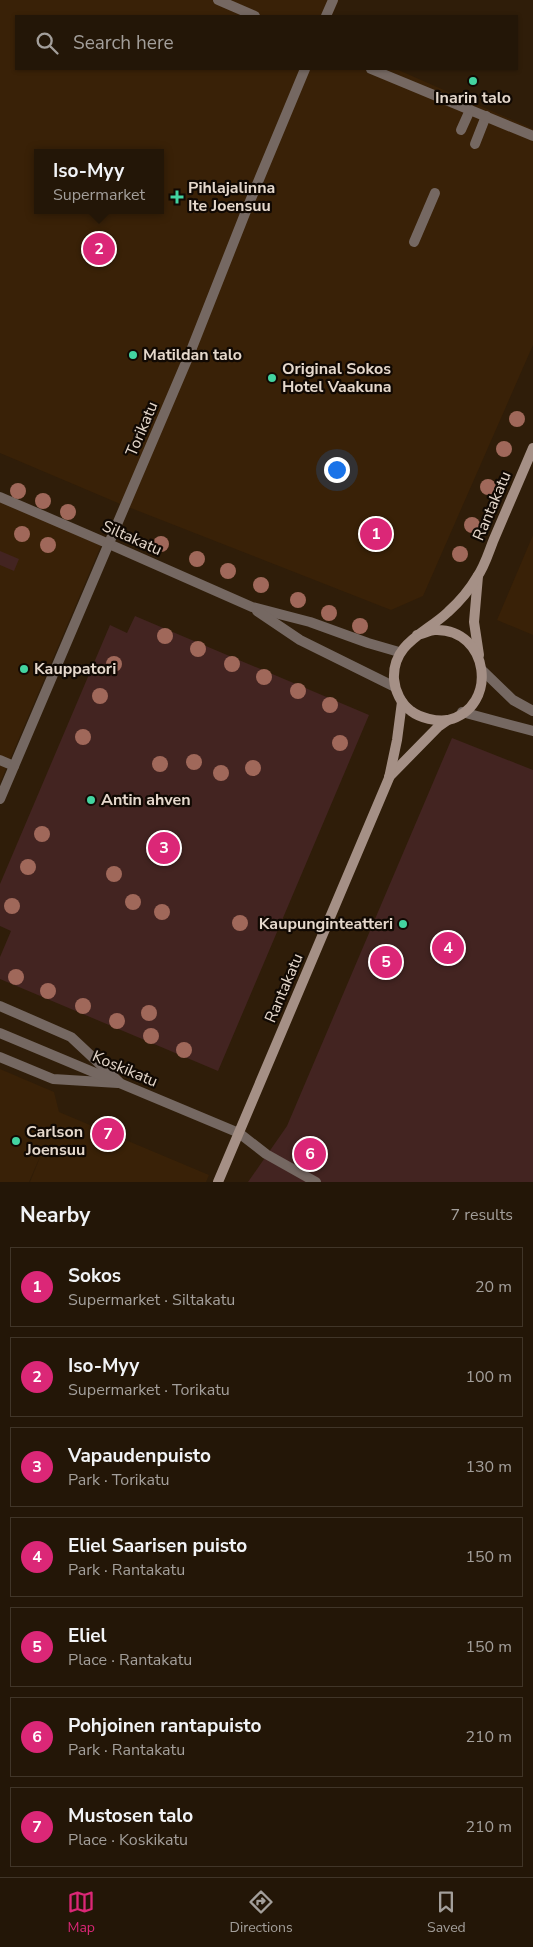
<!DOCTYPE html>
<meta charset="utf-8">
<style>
:root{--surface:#231607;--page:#2b1f11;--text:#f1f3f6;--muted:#a39f9b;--line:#403528;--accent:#db2777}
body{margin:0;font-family:"Nunito Sans",sans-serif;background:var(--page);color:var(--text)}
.you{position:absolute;left:336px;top:469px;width:18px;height:18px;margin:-12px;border:4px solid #fff;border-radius:50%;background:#1a73e8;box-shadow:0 0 0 8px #1a73e833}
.badge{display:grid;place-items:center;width:32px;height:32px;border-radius:50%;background:var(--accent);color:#fff;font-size:16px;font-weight:700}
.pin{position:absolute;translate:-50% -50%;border:2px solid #fff;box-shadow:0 1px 5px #0006}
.popup{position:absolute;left:34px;top:149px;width:130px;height:65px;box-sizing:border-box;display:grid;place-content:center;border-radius:0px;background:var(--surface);filter:drop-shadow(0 1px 4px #0005);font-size:16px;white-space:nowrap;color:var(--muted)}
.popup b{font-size:19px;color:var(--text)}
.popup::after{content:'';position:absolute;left:50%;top:100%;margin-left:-10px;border:10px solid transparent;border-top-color:var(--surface)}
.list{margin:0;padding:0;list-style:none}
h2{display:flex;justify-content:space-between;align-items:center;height:65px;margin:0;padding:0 20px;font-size:21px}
h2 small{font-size:16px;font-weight:400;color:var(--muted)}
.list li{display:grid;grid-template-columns:32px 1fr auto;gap:15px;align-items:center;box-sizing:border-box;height:80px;margin:0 10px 10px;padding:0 10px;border:1px solid var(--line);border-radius:0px}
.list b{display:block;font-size:19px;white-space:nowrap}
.list p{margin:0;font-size:16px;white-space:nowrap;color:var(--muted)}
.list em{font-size:16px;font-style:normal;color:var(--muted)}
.icon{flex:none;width:28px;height:28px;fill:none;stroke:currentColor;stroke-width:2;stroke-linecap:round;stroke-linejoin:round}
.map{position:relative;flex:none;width:533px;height:1182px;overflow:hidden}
.search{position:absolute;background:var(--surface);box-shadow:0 1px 4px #0004;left:15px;right:15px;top:15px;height:55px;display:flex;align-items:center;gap:12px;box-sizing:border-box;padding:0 18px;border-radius:0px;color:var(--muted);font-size:19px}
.sheet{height:695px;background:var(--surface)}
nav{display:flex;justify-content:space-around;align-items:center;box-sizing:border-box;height:70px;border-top:1px solid var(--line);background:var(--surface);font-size:14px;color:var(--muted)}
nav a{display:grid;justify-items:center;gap:2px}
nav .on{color:var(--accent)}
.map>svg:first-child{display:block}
</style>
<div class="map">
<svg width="533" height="1182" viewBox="0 0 533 1182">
<rect width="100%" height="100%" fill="#2f1d09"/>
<g fill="#392107" fill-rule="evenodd">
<path d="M0,0H339L332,16H16V69H396L533,129V345L423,596L391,610L118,503L0,453ZM38,153H160V210H38Z"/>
<polygon points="0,497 103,541 0,783"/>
<polygon points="533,535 533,635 497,620"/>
<polygon points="0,1069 54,1092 59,1112 209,1175 206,1182 30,1182 45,1145 29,1182 0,1182"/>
</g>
<g fill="#432421">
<polygon points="0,551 19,559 14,571 0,565"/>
<polygon points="135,616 369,715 218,1071 0,979 0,957 11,931 0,926 0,884 110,625 127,633"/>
<polygon points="452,738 533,770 533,1182 248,1182 287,1126"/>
</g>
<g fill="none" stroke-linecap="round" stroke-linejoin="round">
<g stroke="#756862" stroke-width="10">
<polyline points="461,130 470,110"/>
<polyline points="475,144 486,116"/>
<polyline points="414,242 435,193"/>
<polyline points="0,1006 71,1037 119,1082"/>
<polyline points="0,1057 53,1079 118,1083"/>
<polyline points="239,1133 266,1154 316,1182"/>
</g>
<g stroke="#756862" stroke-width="10">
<polyline points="0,497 109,544"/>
<polyline points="0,760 14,766"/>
</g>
<g stroke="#756862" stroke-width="10">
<polyline points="218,0 255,16"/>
<polyline points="326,16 333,0"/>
<polyline points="371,69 533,136"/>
<polyline points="109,544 252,607 310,622 368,643 399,652"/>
<polyline points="257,611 300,640 395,687"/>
<polyline points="0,799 190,353 248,206 305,69"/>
<polyline points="0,1033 239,1133"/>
</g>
<g stroke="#756862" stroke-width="10">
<polyline points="483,671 513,700 533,711"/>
<polyline points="462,712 533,731"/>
</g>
<g stroke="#a59086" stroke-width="10">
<polyline points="478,576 474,622 479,655"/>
<path d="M417,635C423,634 430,630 435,630C489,628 500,707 448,720C437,722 420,718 411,711C401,704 395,691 394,679C392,643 426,633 448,612C458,603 470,589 477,577C485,566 489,551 494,539C507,508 520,478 533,448"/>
<polyline points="389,777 438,727 448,720"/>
<polyline points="218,1182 389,778 397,740 402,702"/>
</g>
</g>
<g fill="#a0685a">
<circle cx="517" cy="419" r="8"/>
<circle cx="504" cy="449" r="8"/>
<circle cx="488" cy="487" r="8"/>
<circle cx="18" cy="491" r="8"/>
<circle cx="43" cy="501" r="8"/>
<circle cx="68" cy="512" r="8"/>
<circle cx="472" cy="525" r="8"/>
<circle cx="22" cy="534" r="8"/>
<circle cx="161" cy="544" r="8"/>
<circle cx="48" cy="545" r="8"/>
<circle cx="460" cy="554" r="8"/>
<circle cx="197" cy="559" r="8"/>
<circle cx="228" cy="571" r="8"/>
<circle cx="261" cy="585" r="8"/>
<circle cx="298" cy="600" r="8"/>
<circle cx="329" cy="613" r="8"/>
<circle cx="360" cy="626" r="8"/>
<circle cx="165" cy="636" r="8"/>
<circle cx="198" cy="649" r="8"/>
<circle cx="114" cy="664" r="8"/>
<circle cx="232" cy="664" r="8"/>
<circle cx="264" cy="677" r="8"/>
<circle cx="298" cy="691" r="8"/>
<circle cx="100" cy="696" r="8"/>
<circle cx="330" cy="705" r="8"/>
<circle cx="83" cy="737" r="8"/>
<circle cx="340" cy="743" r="8"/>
<circle cx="194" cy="762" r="8"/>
<circle cx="160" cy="764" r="8"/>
<circle cx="253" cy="768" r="8"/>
<circle cx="221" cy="773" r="8"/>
<circle cx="42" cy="834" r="8"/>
<circle cx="28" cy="867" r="8"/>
<circle cx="114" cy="874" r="8"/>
<circle cx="133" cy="902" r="8"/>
<circle cx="12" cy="906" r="8"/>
<circle cx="162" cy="912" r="8"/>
<circle cx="240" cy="923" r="8"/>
<circle cx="16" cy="977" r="8"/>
<circle cx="48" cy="991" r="8"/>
<circle cx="83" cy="1006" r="8"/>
<circle cx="149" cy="1013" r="8"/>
<circle cx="117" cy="1021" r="8"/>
<circle cx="151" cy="1036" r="8"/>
<circle cx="184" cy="1050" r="8"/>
</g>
<g fill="#43d4a0" stroke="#110903" stroke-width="2">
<circle cx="473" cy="81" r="5"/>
<path d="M174.5 189.5h5v5h5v5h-5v5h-5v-5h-5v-5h5z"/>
<circle cx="133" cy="355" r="5"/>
<circle cx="272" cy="378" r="5"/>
<circle cx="24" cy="669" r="5"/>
<circle cx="91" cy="800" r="5"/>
<circle cx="403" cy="924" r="5"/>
<circle cx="16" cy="1141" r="5"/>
</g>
<g text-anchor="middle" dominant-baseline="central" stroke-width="4.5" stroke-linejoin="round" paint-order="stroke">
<g font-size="16" font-weight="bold" fill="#e5d8cc" stroke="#110903" text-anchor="start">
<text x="473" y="98" text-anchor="middle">Inarin talo</text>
<text x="188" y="188">Pihlajalinna<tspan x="188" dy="18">Ite Joensuu</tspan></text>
<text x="143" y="355">Matildan talo</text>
<text x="282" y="369">Original Sokos<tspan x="282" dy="18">Hotel Vaakuna</tspan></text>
<text x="34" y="669">Kauppatori</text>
<text x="101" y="800">Antin ahven</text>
<text x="393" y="924" text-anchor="end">Kaupunginteatteri</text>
<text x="26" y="1132">Carlson<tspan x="26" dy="18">Joensuu</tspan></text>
</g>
<g font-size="16" fill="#e5d8cc" stroke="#110903">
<text transform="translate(142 429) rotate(-67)">Torikatu</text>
<text transform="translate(492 506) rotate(-67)">Rantakatu</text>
<text transform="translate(132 538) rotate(24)">Siltakatu</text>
<text transform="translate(284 988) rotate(-67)">Rantakatu</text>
<text transform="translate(125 1069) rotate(23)">Koskikatu</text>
</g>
</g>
</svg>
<div class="you"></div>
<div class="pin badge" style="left:376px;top:534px">1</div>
<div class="pin badge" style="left:99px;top:249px">2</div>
<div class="popup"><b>Iso-Myy</b>Supermarket</div>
<div class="pin badge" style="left:164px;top:848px">3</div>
<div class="pin badge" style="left:448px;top:948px">4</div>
<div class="pin badge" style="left:386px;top:962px">5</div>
<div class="pin badge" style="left:310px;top:1154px">6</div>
<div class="pin badge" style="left:108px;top:1134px">7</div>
<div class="search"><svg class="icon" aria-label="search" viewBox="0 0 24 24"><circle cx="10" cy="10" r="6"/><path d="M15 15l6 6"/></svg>Search here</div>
</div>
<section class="sheet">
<h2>Nearby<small>7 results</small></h2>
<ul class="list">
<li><span class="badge">1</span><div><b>Sokos</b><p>Supermarket · Siltakatu</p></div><em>20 m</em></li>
<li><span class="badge">2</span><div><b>Iso-Myy</b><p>Supermarket · Torikatu</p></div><em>100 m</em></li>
<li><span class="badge">3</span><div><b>Vapaudenpuisto</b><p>Park · Torikatu</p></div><em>130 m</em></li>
<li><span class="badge">4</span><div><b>Eliel Saarisen puisto</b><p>Park · Rantakatu</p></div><em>150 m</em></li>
<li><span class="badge">5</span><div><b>Eliel</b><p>Place · Rantakatu</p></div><em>150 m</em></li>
<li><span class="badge">6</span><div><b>Pohjoinen rantapuisto</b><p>Park · Rantakatu</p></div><em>210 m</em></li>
<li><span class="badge">7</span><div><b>Mustosen talo</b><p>Place · Koskikatu</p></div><em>210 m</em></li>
</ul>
</section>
<nav>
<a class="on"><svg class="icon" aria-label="map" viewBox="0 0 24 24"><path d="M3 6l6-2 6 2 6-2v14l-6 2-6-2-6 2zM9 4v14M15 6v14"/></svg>Map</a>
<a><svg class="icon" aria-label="directions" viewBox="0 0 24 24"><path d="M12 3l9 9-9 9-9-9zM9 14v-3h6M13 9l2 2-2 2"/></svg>Directions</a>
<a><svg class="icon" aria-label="saved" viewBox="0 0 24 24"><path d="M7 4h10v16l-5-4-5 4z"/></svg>Saved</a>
</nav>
